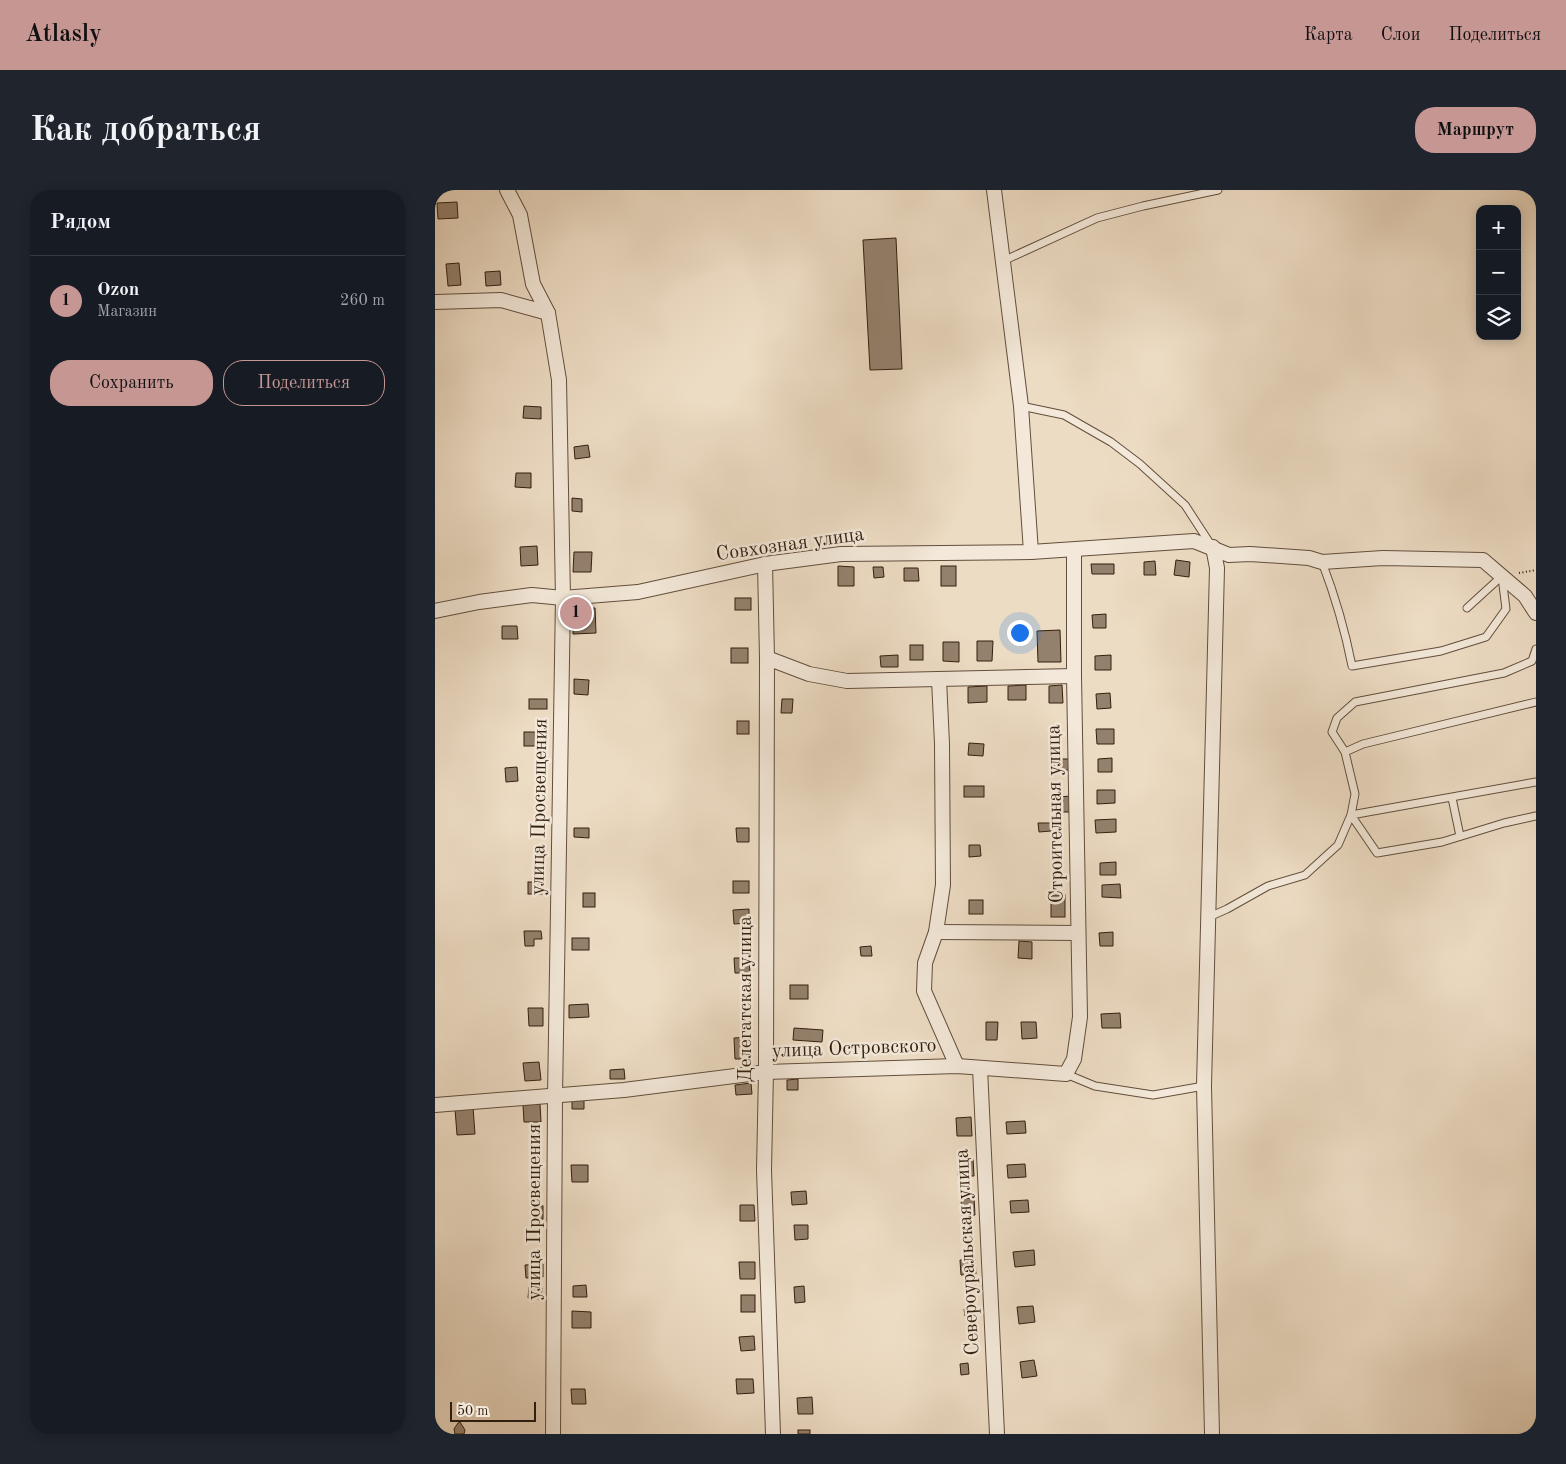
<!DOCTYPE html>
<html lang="ru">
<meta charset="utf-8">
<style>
:root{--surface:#171b24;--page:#20242c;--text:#f1f3f6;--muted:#9ea1a6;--line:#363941;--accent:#c59692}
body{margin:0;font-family:"Old Standard TT",serif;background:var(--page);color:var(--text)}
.controls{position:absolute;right:15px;top:15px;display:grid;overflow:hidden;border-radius:10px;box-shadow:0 2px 12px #0003}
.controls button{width:45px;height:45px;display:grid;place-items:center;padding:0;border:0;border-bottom:1px solid var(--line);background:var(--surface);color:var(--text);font:25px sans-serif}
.scale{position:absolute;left:15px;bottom:12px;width:86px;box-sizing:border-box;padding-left:5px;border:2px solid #331f0f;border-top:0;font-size:14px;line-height:18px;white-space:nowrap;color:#331f0f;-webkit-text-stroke:4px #f3e8d9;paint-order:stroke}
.you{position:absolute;left:584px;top:442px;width:18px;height:18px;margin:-12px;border:4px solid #fff;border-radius:50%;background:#1a73e8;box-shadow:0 0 0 8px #1a73e833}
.badge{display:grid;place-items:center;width:32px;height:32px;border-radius:50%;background:var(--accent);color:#111;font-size:16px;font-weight:700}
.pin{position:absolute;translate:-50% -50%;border:2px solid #fff;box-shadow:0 1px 5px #0006}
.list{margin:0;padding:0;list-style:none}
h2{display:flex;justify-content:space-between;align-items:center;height:65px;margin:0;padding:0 20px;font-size:21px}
h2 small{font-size:16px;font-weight:400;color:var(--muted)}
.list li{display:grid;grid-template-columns:32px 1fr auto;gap:15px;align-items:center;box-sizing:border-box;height:90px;padding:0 20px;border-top:1px solid var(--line)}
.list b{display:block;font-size:19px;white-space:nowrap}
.list p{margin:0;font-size:16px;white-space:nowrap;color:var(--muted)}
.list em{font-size:16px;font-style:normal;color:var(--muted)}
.actions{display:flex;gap:10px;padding:15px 20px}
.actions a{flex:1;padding:11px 0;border:1px solid var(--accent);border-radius:20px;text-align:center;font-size:18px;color:var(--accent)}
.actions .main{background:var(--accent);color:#111}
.icon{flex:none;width:28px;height:28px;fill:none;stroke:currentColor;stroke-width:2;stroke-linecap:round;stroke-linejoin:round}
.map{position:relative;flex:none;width:1101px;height:1244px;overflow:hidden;border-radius:20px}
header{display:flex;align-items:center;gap:30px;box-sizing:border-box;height:70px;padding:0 25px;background:var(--accent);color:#111}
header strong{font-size:24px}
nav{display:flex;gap:28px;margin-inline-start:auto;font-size:18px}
.intro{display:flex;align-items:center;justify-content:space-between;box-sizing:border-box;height:120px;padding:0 30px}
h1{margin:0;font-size:35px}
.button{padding:12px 22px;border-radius:20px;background:var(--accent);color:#111;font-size:18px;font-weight:700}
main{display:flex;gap:30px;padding:0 30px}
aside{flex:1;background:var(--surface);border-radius:20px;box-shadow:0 2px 12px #0003}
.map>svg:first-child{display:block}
</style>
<header>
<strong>Atlasly</strong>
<nav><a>Карта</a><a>Слои</a><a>Поделиться</a></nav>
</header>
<div class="intro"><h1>Как добраться</h1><a class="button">Маршрут</a></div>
<main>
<aside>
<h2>Рядом<small></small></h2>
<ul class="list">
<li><span class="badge">1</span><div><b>Ozon</b><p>Магазин</p></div><em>260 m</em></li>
</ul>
<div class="actions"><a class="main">Сохранить</a><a>Поделиться</a></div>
</aside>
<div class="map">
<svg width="1101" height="1244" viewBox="0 0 1101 1244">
<rect width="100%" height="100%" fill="#eddcc4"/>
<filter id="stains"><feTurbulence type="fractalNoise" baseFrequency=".004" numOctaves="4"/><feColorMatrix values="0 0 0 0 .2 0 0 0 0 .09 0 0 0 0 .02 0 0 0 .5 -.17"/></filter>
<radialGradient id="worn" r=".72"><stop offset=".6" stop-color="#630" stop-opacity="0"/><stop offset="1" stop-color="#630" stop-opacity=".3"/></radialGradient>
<g fill="#94816d" stroke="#331f0f">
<polygon points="22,12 23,28 3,29 2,13"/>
<polygon points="461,48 467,179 435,180 428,50"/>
<polygon points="24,73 26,95 13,96 11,74"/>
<polygon points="65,81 66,95 51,96 50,82"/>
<polygon points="89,216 106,217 106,229 88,228"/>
<polygon points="153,255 155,267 140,269 139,257"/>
<polygon points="81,283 96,283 96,298 80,297"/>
<polygon points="137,308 147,309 147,322 137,321"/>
<polygon points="102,356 103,375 86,376 85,357"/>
<polygon points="139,362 157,362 156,382 138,382"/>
<polygon points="741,370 755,372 754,387 739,385"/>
<polygon points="720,371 721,385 709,385 709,372"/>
<polygon points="656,374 679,374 679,384 657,384"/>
<polygon points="403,376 419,377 419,396 403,396"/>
<rect x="506" y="376" width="15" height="20"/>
<polygon points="438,377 448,377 449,387 439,388"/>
<polygon points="469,378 483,378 484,391 469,391"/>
<rect x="300" y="408" width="16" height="12"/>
<polygon points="138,418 160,418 161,443 138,444"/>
<polygon points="671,424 671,438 658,438 657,425"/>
<polygon points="67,436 82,436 83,449 67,449"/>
<polygon points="625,440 626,472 603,472 602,441"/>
<polygon points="542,451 558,451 557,471 542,471"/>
<polygon points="508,452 524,452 524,472 508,471"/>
<rect x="475" y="455" width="13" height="15"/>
<rect x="296" y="458" width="17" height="15"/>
<polygon points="463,465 463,477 446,477 445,466"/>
<polygon points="676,465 676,480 660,480 660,466"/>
<polygon points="139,489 154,490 153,505 139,504"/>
<polygon points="591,495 591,510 573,510 573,496"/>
<polygon points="627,495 628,513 614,513 614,496"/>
<polygon points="552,496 552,512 533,513 533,497"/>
<polygon points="675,503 676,518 662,519 661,504"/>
<rect x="94" y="509" width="18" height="10"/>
<polygon points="347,509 358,509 357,523 346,523"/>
<rect x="302" y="531" width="12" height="13"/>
<polygon points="661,539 679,539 679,554 662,554"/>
<rect x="89" y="542" width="11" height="14"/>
<polygon points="534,553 549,554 548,566 533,565"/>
<polygon points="677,568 677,582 663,582 663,569"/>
<rect x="619" y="569" width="15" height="11"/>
<polygon points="82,577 83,591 71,592 70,578"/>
<rect x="529" y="596" width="20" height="11"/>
<polygon points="662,600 680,600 680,613 662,614"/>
<polygon points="635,606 636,622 626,622 625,607"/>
<polygon points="681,629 681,642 661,643 660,630"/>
<polygon points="603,633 616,633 616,641 604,642"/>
<polygon points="139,638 154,638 154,648 139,647"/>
<polygon points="301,638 314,638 314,652 302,652"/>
<polygon points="534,655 545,655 546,666 534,667"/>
<polygon points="681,672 681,685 665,685 665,673"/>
<rect x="298" y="691" width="16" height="12"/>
<rect x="93" y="692" width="14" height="12"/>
<polygon points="685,694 686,708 667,707 667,695"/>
<rect x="148" y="703" width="12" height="14"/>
<rect x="616" y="705" width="14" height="22"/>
<rect x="534" y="710" width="14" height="14"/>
<polygon points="314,719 314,733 299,734 298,720"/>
<polygon points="89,741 106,741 107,749 99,749 99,756 90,756"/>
<polygon points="678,742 678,756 665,756 664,743"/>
<rect x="137" y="748" width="17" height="12"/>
<polygon points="584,751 597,752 597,769 583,768"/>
<polygon points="436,756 437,766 426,766 425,757"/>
<polygon points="299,768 314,768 315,783 300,783"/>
<rect x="355" y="795" width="18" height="14"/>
<polygon points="153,814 154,827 134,828 134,815"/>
<polygon points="93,818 108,818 108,836 94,836"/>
<polygon points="685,823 686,838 667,838 666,824"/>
<polygon points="551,832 563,832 562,850 551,850"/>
<polygon points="586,832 601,832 602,848 587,849"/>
<polygon points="359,838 388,840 387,852 358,850"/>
<polygon points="315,847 316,869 300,869 299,848"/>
<polygon points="104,872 106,890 90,891 88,873"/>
<polygon points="189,879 190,889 175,889 175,880"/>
<polygon points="363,889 363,900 352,900 352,890"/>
<polygon points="316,893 317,904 301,905 300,895"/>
<polygon points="149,909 149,919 137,919 137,910"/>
<polygon points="105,914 106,932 89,932 88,915"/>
<polygon points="38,917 40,944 22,945 20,919"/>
<polygon points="536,927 537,946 522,946 521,928"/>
<polygon points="590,931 591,943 572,944 571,932"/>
<polygon points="523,968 538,968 539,986 523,986"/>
<polygon points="590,974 591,987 573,988 572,975"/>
<polygon points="136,975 153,975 153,992 137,992"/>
<polygon points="371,1001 372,1014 357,1015 356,1002"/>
<polygon points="539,1008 540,1025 527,1026 526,1009"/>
<polygon points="593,1010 594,1022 576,1023 575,1011"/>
<polygon points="305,1015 319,1015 320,1031 305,1031"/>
<rect x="97" y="1016" width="11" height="13"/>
<polygon points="359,1035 373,1035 373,1049 360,1050"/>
<polygon points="599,1060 600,1075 580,1077 578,1062"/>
<polygon points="540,1069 541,1084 526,1085 525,1070"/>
<polygon points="304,1072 320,1072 320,1089 305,1089"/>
<polygon points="108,1074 108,1087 91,1088 90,1075"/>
<polygon points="151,1095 152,1107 138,1107 138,1096"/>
<polygon points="369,1096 370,1112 360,1113 359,1097"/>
<polygon points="94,1097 107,1098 106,1109 93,1108"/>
<rect x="306" y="1105" width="14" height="17"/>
<polygon points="598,1116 600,1132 584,1134 582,1117"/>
<polygon points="541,1118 542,1125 530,1126 529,1119"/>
<polygon points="137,1121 156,1122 156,1138 137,1138"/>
<polygon points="319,1146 320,1160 306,1161 304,1147"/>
<polygon points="599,1170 602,1186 587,1188 585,1172"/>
<polygon points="533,1173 534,1184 526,1185 525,1174"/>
<polygon points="301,1189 318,1189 319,1203 302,1204"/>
<polygon points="136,1199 150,1199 151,1214 137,1214"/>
<polygon points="377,1207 378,1224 363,1224 362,1208"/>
<polygon points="25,1232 30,1240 29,1244 20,1244 19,1239 23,1233"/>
<rect x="363" y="1240" width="12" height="4"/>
</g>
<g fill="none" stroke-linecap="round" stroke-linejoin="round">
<g stroke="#624e3c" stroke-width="9">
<g id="lane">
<polyline points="568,71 662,28 708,16 783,0"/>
<polyline points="586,216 629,225 676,252 705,274 750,315 776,355"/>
<path d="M887,372C900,406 910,440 917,476L1006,461L1051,447L1071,419L1067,387"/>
<polyline points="1032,418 1067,386"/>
<polyline points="910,562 928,554 1101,512"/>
<polyline points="1101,592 916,625 942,663 1007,652 1069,633 1101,626"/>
<polyline points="1017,608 1025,646"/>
<polyline points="774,727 792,719 833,696 870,685 903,655 916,625 920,604 910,562 897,542 902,528 920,512 1069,483 1097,471 1101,459"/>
<polyline points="631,884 660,896 718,905 769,896"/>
</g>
</g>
<g stroke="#624e3c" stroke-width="16">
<g id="street">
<polyline points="72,0 85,25 98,94 113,123 124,190 128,408 120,906 118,1244"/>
<polyline points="559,0 586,216 596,362"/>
<polyline points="0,112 66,110 113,123"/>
<polyline points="330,374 332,468 331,882 329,980 338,1244"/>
<polyline points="0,421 44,412 97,405 128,408 203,402 330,374 406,364 596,362 759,351 794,365 815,364 874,368 887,372 948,368 1048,370 1090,406 1101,423"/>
<polyline points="332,468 374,484 412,491 639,486"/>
<polyline points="504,489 507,554 508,695 501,742 490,773 489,801 522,876"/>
<polyline points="501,742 643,743"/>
<polyline points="545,878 562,1244"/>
<polyline points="0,915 189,900 331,882 522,876 631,884 639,869 645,827 639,486 639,360"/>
<polyline points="777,1244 769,896 782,378 778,357"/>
</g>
</g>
<polyline stroke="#331f0f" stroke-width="2" stroke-dasharray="1 2.5" stroke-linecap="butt" points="1084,383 1101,380"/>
<use href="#lane" stroke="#f3e8d9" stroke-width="7"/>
<use href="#street" stroke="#f3e8d9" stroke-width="14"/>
</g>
<g text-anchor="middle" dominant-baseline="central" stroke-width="5" stroke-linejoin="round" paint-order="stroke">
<g font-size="20" fill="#331f0f" stroke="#f3e8d9">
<text transform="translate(355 355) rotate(-8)">Совхозная улица</text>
<text transform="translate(105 617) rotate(-89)">улица Просвещения</text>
<text transform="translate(621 624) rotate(-91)">Строительная улица</text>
<text transform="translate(311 809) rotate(-90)">Делегатская улица</text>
<text transform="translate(419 859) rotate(-2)">улица Островского</text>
<text transform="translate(100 1022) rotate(-90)">улица Просвещения</text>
<text transform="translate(533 1062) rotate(-93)">Североуральская улица</text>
</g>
</g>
<rect width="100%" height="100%" filter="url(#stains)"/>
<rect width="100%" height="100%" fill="url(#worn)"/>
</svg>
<div class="controls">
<button>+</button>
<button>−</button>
<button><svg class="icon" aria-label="layers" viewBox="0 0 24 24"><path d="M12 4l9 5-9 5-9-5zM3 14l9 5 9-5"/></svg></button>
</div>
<div class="scale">50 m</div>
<div class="you"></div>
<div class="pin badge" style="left:141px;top:423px">1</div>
</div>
</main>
